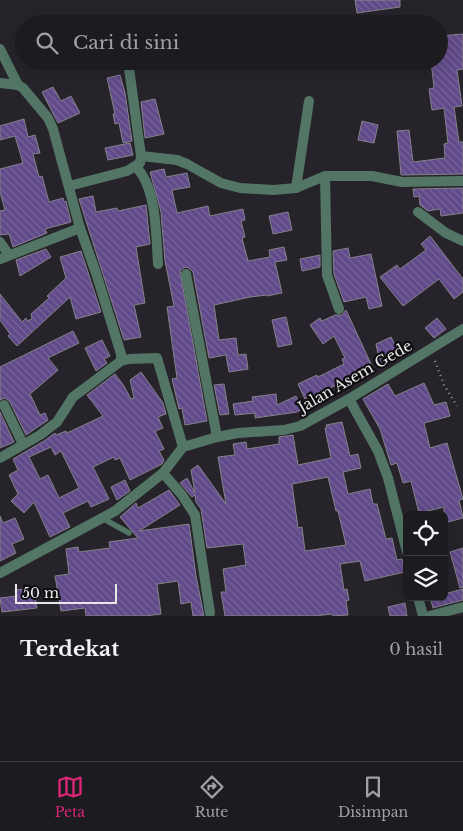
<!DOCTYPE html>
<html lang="id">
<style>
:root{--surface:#1c1b20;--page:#29282d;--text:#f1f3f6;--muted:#a0a1a5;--line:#3a393e;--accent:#db2777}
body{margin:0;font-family:"Libre Baskerville",serif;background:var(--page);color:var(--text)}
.controls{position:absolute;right:15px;bottom:15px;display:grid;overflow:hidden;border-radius:8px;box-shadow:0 5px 20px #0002}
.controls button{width:45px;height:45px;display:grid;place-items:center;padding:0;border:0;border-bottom:1px solid var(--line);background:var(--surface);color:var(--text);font:25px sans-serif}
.scale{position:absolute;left:15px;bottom:12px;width:102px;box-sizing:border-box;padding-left:5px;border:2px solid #e9e8eb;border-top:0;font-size:14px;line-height:18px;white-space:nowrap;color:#e9e8eb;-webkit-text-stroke:4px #0e0e10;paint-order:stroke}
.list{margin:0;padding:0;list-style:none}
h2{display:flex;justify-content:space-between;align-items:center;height:65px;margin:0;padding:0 20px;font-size:21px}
h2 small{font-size:16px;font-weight:400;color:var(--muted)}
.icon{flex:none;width:28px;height:28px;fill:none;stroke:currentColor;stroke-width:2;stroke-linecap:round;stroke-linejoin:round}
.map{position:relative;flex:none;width:463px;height:616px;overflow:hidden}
.search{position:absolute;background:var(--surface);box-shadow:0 5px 20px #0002;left:15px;right:15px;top:15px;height:55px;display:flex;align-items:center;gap:12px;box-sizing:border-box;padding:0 18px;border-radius:28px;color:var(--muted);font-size:19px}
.sheet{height:145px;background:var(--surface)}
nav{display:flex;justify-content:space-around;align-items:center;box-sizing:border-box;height:70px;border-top:1px solid var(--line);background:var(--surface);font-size:14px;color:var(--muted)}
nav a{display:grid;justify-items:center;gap:2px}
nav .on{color:var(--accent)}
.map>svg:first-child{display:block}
</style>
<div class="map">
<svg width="463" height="616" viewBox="0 0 463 616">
<defs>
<pattern id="building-back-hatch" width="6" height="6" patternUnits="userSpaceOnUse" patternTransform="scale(1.25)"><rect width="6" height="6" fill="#604a89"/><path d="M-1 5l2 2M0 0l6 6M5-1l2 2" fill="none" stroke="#77649a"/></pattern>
</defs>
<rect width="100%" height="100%" fill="#26242a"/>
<g fill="url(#building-back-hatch)" stroke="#848289" fill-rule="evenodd">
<polygon points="355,0 400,0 400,7 357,13"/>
<polygon points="463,34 463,69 457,70 462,106 454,107 459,142 463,142 463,174 401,175 397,131 409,130 413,162 445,158 444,144 448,143 444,108 432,110 429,89 434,88 431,61 439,61 439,36"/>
<polygon points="120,75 125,93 132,141 123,143 119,123 115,124 113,114 115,114 107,78"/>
<polygon points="53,87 61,101 71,96 80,113 58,123 42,92"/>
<polygon points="155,99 164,134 145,138 141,102"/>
<polygon points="24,119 28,137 35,135 40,153 33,154 39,177 42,176 49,202 63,198 64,202 66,201 71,222 45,229 47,233 13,247 9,234 0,235 0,211 5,210 0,192 0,169 23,163 15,136 0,140 0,126"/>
<polygon points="362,121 378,125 374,143 358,140"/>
<polygon points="130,143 133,155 108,160 105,148"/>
<polygon points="164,169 166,177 187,173 190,187 172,190 177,213 208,206 210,216 243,209 245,220 241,221 245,237 242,238 248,261 270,257 269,250 284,247 287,260 275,262 282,293 267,296 267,295 250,297 214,305 219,340 236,338 238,355 246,354 248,369 229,372 226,355 209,358 193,272 189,268 185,267 180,271 207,421 185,425 182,408 179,409 172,379 177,378 167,307 174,306 165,261 161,212 150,172"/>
<polygon points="463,188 463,213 441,216 440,209 428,211 420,205 419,196 414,197 413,189"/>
<polygon points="93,196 96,212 117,208 118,211 146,205 150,244 136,247 145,303 134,305 141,337 124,340 79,199"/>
<polygon points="288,212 292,230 273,234 269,216"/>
<polygon points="430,236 463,279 463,292 454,299 439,279 403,306 380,277 397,265 400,269 426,250 421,244"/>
<polygon points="348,248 350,258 371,254 382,306 369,309 366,297 344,302 334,274 333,251"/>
<polygon points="46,249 51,257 20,276 16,260"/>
<polygon points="81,251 101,312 76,319 70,297 17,346 8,336 10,334 0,320 0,294 22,322 26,318 27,321 32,319 31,314 49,298 47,296 66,278 60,257"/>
<polygon points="320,255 320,267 302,271 300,259"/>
<polygon points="346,310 372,366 345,378 346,381 305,399 298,384 317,375 318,377 344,364 342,359 345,358 334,336 323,344 310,325 320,318 322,321 335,315 342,315"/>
<polygon points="286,317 292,344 278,347 272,320"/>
<polygon points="437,318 446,329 434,338 425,328"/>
<polygon points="73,331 79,343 48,358 58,370 30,394 40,415 45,413 48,420 26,435 10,402 5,398 0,400 0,367"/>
<polygon points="391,337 400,355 380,364 376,344"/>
<polygon points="102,340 110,356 104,359 107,363 96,371 85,348"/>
<path d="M141,372L163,403L166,414L158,417L163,428L155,431L164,449L159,451L164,460L162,464L130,480L120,458L115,460L114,457L93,467L109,499L91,507L88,501L63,513L70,527L50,537L34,502L24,513L11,501L18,494L9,475L18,470L13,459L44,441L55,433L56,435L66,431L67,433L103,416L87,395L115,374L124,386L131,399L134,398L130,380ZM51,447L55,455L61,451L79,488L59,498L48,475L40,479L29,457Z"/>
<polygon points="424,383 434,405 446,402 450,416 424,423 430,448 447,443 463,499 459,500 463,518 444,523 444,507 419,513 411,481 403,483 397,463 391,465 380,429 363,399 388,384 395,396"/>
<polygon points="224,384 229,414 220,415 214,385"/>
<polygon points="276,394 277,405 296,396 302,409 297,412 255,418 255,413 235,415 233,404 253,401 252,397"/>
<polygon points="0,412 14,442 0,448"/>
<path d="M342,422L350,456L358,454L361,468L343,472L348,494L370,489L373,504H377L386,539L392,538L397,560L402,559L405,572L365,581L360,561L340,564L344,590L347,589L349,600L346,601L348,615L333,616L332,614L315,616H225L221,592H226L223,569L246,565L243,544L207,548L201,509L196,502L195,495L192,497L180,483L187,478L195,493L191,470L198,465L226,504L218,457L235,455L233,444L246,442L247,449L279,444V437L293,435L298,465L331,458L325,428H327L326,425ZM328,477L336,511H338L346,545L305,551L302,527L298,528L292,484Z"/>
<polygon points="125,480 130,491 117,500 111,487"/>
<polygon points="169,490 180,505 139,531 189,524 196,576 204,616 193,616 191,602 181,604 178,581 157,584 161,614 145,616 86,616 85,608 61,611 55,576 69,574 66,549 78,547 79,552 110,548 109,542 138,538 120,517 136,503 138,508"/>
<polygon points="0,516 3,523 15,518 24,539 12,544 16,553 0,561"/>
<polygon points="463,548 463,587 460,588 450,552"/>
<polygon points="34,588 37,608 2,612 0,598 16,596 15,590"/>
<polygon points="463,589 463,600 433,608 430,597 444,597 444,594"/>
<polygon points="405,603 407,616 390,616 388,607"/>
</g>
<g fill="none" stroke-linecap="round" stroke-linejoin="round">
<polyline stroke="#8c8b8f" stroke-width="2.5" stroke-dasharray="1 4" stroke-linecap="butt" points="435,361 444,385 457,406"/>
<polyline stroke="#527566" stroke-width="5.5" points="102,518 129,533"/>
<g stroke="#527566" stroke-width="10">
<polyline points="0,49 18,85"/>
<polyline points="0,83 18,85 23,88 48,118 53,129 80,228 96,273 121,354 121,361"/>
<polyline points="141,156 177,160 187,164 221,183 240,188 273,190 296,188 325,176 372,176 402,182 463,181"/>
<path d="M136,167C157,188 156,236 158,264"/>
<polyline points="325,176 327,275 339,309"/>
<polyline points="69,186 127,171 140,163 141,156 128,61"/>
<polyline points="296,188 309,101"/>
<polyline points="418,212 446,233 463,241"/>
<polyline points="0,242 9,255"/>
<polyline points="0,259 80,228"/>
<polyline points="186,274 217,437"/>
<polyline points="349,399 378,451 388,478 407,552"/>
<polyline points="4,405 23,444"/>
<polyline points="0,458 40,435 57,422 73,397 121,361 129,359 157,358 183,447"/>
<polyline points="163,473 182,495 195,515 210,613"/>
<polyline points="0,573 115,511 163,473 183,447 217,437 238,433 284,430 300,426 349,399 463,329"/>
<polyline points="418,597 423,616"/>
<polyline points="429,616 463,607"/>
</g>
</g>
<g text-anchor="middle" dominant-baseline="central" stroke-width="4.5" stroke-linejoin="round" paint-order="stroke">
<g font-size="15" fill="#e9e8eb" stroke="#0e0e10">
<text transform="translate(355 376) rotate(-30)">Jalan Asem Gede</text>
</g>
</g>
</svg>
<div class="controls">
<button><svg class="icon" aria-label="locate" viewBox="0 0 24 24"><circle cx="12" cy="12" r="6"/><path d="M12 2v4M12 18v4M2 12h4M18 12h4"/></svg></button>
<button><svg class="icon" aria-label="layers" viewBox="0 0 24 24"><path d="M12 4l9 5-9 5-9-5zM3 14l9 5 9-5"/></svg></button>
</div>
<div class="scale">50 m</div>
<div class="search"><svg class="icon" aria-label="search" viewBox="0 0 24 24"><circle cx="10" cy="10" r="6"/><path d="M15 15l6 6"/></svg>Cari di sini</div>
</div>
<section class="sheet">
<h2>Terdekat<small>0 hasil</small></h2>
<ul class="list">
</ul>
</section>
<nav>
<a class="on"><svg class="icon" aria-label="map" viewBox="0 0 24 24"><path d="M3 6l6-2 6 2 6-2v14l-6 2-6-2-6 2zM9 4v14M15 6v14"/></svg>Peta</a>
<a><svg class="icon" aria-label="directions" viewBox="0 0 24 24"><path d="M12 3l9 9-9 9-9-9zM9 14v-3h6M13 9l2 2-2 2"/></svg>Rute</a>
<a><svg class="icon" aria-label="saved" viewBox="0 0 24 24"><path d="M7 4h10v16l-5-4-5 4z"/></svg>Disimpan</a>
</nav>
